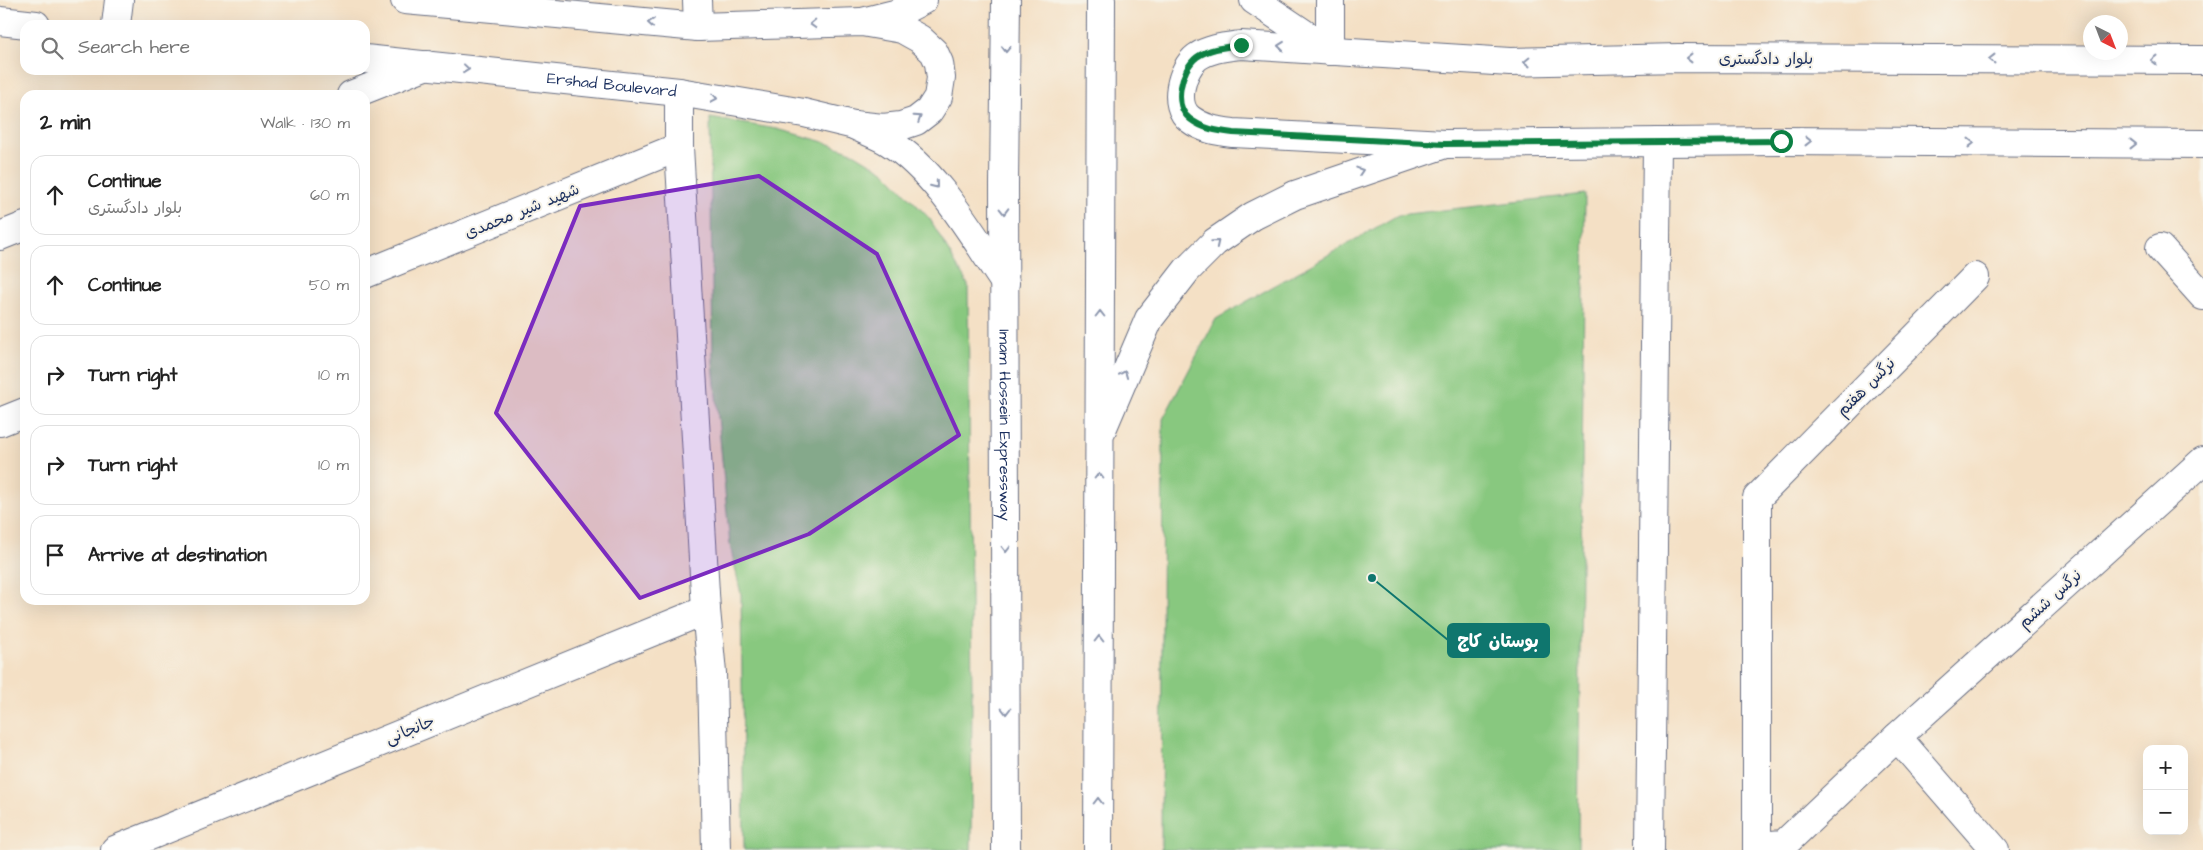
<!DOCTYPE html>
<meta charset="utf-8">
<style>
:root{--surface:#fff;--page:#f6f6f6;--text:#222;--muted:#767676;--line:#e0e0e0}
body{margin:0;font-family:"Architects Daughter","Playpen Sans Arabic",sans-serif;background:var(--page);color:var(--text)}
.controls{position:absolute;right:15px;bottom:15px;display:grid;overflow:hidden;border-radius:10px;box-shadow:0 5px 20px #0002}
.controls button{width:45px;height:45px;display:grid;place-items:center;padding:0;border:0;border-bottom:1px solid var(--line);background:var(--surface);color:var(--text);font:25px sans-serif}
.compass{position:absolute;left:2083px;top:15px;width:45px;height:45px;border-radius:50%;background:var(--surface);box-shadow:0 5px 20px #0002;rotate:138deg}
.stop{position:absolute;width:15px;height:15px;margin:-11px;border:4px solid #0b8043;border-radius:50%;background:#fff}
.stop.end{background:#0b8043;border-color:#fff;box-shadow:0 1px 5px #0008}
.list{margin:0;padding:0;list-style:none}
h2{display:flex;justify-content:space-between;align-items:center;height:65px;margin:0;padding:0 20px;font-size:21px}
h2 small{font-size:16px;font-weight:400;color:var(--muted)}
.list li{display:grid;grid-template-columns:32px 1fr auto;gap:15px;align-items:center;box-sizing:border-box;height:80px;margin:0 10px 10px;padding:0 10px;border:1px solid var(--line);border-radius:15px}
.list b{display:block;font-size:19px;white-space:nowrap}
.list p{margin:0;font-size:16px;white-space:nowrap;color:var(--muted)}
.list em{font-size:16px;font-style:normal;color:var(--muted)}
.icon{flex:none;width:28px;height:28px;fill:none;stroke:currentColor;stroke-width:2;stroke-linecap:round;stroke-linejoin:round}
.map{position:relative;flex:none;width:2203px;height:850px;overflow:hidden}
.search{position:absolute;background:var(--surface);box-shadow:0 5px 20px #0002;left:20px;top:20px;width:350px;height:55px;display:flex;align-items:center;gap:12px;box-sizing:border-box;padding:0 18px;border-radius:15px;color:var(--muted);font-size:19px}
.panel{position:absolute;background:var(--surface);box-shadow:0 5px 20px #0002;left:20px;top:90px;width:350px;height:515px;border-radius:15px}
.map>svg:first-child{display:block}
</style>
<div class="map">
<svg width="2203" height="850" viewBox="0 0 2203 850">
<rect width="100%" height="100%" fill="#f7f3e8"/>
<filter id="ink" filterUnits="userSpaceOnUse"><feTurbulence type="fractalNoise" baseFrequency=".02" numOctaves="2"/><feDisplacementMap in="SourceGraphic" scale="10" xChannelSelector="R" yChannelSelector="G"/><feConvolveMatrix kernelMatrix="1 2 1 2 8 2 1 2 1" color-interpolation-filters="sRGB"/></filter>
<filter id="wash" filterUnits="userSpaceOnUse"><feTurbulence type="fractalNoise" baseFrequency=".0096" numOctaves="4" result="noise"/><feDisplacementMap in="SourceGraphic" scale="20" xChannelSelector="R" yChannelSelector="G"/><feGaussianBlur stdDeviation="1.12" result="paint"/><feColorMatrix in="noise" values="0 0 0 0 0 0 0 0 0 0 0 0 0 0 0 0 0 1.4 0 .05"/><feComposite in="paint" operator="in"/></filter>
<g filter="url(#wash)">
<rect width="100%" height="100%" fill="#f4e0c5"/>
<g fill="#88c87f" stroke="#527c6e">
<polygon points="710,118 777,129 821,141 852,152 885,172 930,219 968,285 972,697 971,850 744,850 741,594 730,545 713,363"/>
<polygon points="1585,194 1578,850 1161,850 1163,419 1216,319 1398,215"/>
</g>
</g>
<g filter="url(#ink)">
<g fill="none" stroke-linecap="round" stroke-linejoin="round">
<g stroke="#676d82" stroke-width="30">
<g id="minor">
<polyline points="697,0 698,27"/>
<polyline points="679,92 679,147 706,610 712,673 716,850"/>
<polyline points="351,95 427,65"/>
<polyline points="0,236 25,226"/>
<polyline points="2160,248 2203,296"/>
<polyline points="365,274 679,147"/>
<polyline points="0,422 25,412"/>
<polyline points="1897,737 1995,850"/>
<polyline points="1757,846 1784,844 1897,737 2203,461"/>
<polyline points="115,850 706,610"/>
<polyline points="1650,850 1657,142"/>
<polyline points="1757,850 1757,498 1975,277"/>
</g>
</g>
<g stroke="#676d82" stroke-width="30">
<polyline id="tertiary" points="1330,51 1330,0"/>
</g>
<g stroke="#676d82" stroke-width="30">
<g id="secondary">
<polyline points="0,21 36,25"/>
<polyline points="116,25 119,0"/>
<path id="s1" d="M365,59L679,92L804,113L854,125L883,128L901,126L916,121L929,111L938,97L941,78L939,63L934,52L920,39L902,29L862,22L698,27L405,0"/>
<path d="M2203,60L1679,58L1510,62L1241,45C1226,47 1210,48 1197,57C1181,69 1172,106 1190,119C1203,129 1217,131 1233,133L1445,144L1781,141L2203,144"/>
</g>
</g>
<g stroke="#676d82" stroke-width="30">
<g id="primary">
<polyline points="1254,0 1330,51"/>
<polyline points="862,22 898,13 923,0"/>
<path d="M854,125C865,131 878,135 889,142C937,172 973,236 1005,283"/>
<polyline points="1100,434 1149,319 1187,270 1215,242 1253,216 1295,195 1445,144"/>
</g>
</g>
<g stroke="#676d82" stroke-width="30">
<g id="trunk">
<path id="s2" d="M1006,0L1004,185L1006,850"/>
<polyline points="1098,850 1101,0"/>
</g>
</g>
<use href="#minor" stroke="#fff" stroke-width="28"/>
<use href="#tertiary" stroke="#fff" stroke-width="28"/>
<use href="#secondary" stroke="#fff" stroke-width="28"/>
<use href="#primary" stroke="#fff" stroke-width="28"/>
<use href="#trunk" stroke="#fff" stroke-width="28"/>
</g>
<defs><path id="oneway-chevron" d="M-2-3.5L2.5 0L-2 3.5" fill="none" stroke-width="1.6" stroke-linecap="round" stroke-linejoin="round" transform="scale(1.25)"/></defs>
<g stroke="#8d97ae">
<use href="#oneway-chevron" transform="translate(651 23) rotate(-175)"/>
<use href="#oneway-chevron" transform="translate(813 24) rotate(178)"/>
<use href="#oneway-chevron" transform="translate(1281 46) rotate(-174)"/>
<use href="#oneway-chevron" transform="translate(1006 49) rotate(91)"/>
<use href="#oneway-chevron" transform="translate(1689 58) rotate(-180)"/>
<use href="#oneway-chevron" transform="translate(1992 59) rotate(-180)"/>
<use href="#oneway-chevron" transform="translate(2154 60) rotate(-180)"/>
<use href="#oneway-chevron" transform="translate(1527 62) rotate(179)"/>
<use href="#oneway-chevron" transform="translate(466 69) rotate(6)"/>
<use href="#oneway-chevron" transform="translate(714 98) rotate(10)"/>
<use href="#oneway-chevron" transform="translate(918 118) rotate(-33)"/>
<use href="#oneway-chevron" transform="translate(1808 141)"/>
<use href="#oneway-chevron" transform="translate(1971 143)"/>
<use href="#oneway-chevron" transform="translate(2133 144)"/>
<use href="#oneway-chevron" transform="translate(1360 171) rotate(-18)"/>
<use href="#oneway-chevron" transform="translate(935 185) rotate(51)"/>
<use href="#oneway-chevron" transform="translate(1004 211) rotate(89)"/>
<use href="#oneway-chevron" transform="translate(1216 243) rotate(-39)"/>
<use href="#oneway-chevron" transform="translate(1100 314) rotate(-90)"/>
<use href="#oneway-chevron" transform="translate(1124 374) rotate(-68)"/>
<use href="#oneway-chevron" transform="translate(1099 476) rotate(-90)"/>
<use href="#oneway-chevron" transform="translate(1006 549) rotate(90)"/>
<use href="#oneway-chevron" transform="translate(1099 639) rotate(-90)"/>
<use href="#oneway-chevron" transform="translate(1006 711) rotate(90)"/>
<use href="#oneway-chevron" transform="translate(1098 801) rotate(-90)"/>
</g>
</g>
<g fill="none" stroke-linecap="round" stroke-linejoin="round" filter="url(#ink)">
<path stroke="#0b8043" stroke-width="6" d="M1241,45C1226,47 1210,48 1197,57C1181,69 1172,106 1190,119C1203,129 1217,131 1233,133L1444,144L1781,141"/>
</g>
<path fill="#7b2cbf" fill-opacity="0.2" stroke="#7b2cbf" stroke-width="4" stroke-linejoin="round" d="M759,176L877,254L959,435L809,534L640,598L496,413L580,206Z"/>
<g text-anchor="middle" dominant-baseline="central" stroke-width="4" stroke-linejoin="round" paint-order="stroke">
<g font-size="16" fill="#1b2f5e" stroke="#f7f3e8">
<text x="1766" y="59">بلوار دادگستری</text>
<text stroke="none"><textPath href="#s1" startOffset="248">Ershad Boulevard</textPath></text>
<text transform="translate(522 211) rotate(-22)">شهید شیر محمدی</text>
<text transform="translate(1866 387) rotate(-45)">نرگس هفتم</text>
<text stroke="none"><textPath href="#s2" startOffset="425">Imam Hossein Expressway</textPath></text>
<text transform="translate(2050 599) rotate(-42)">نرگس ششم</text>
<text transform="translate(410 730) rotate(-22)">جانجانی</text>
</g>
</g>
<path fill="none" stroke="#0f766e" stroke-width="2" d="M1372 578L1448 640"/>
<circle fill="#0f766e" stroke="#f7f3e8" stroke-width="2" cx="1372" cy="578" r="5"/>
<rect fill="#0f766e" stroke="#0f766e" stroke-width="2" x="1448" y="624" width="101" height="33" rx="5"/>
<g font-size="18" text-anchor="middle" font-weight="bold" fill="#fff">
<text x="1498" y="647">بوستان کاج</text>
</g>
</svg>
<div class="controls">
<button>+</button>
<button>−</button>
</div>
<svg class="compass" viewBox="-18 -18 36 36"><path d="M0-13l5 13h-10z" fill="#e53935"/><path d="M0 13l5-13h-10z" fill="#767676"/></svg>
<div class="stop" style="left:1781px;top:141px"></div>
<div class="stop end" style="left:1241px;top:45px"></div>
<div class="search"><svg class="icon" aria-label="search" viewBox="0 0 24 24"><circle cx="10" cy="10" r="6"/><path d="M15 15l6 6"/></svg>Search here</div>
<section class="panel">
<h2>2 min<small>Walk · 130 m</small></h2>
<ul class="list">
<li><svg class="icon" aria-label="ahead" viewBox="0 0 24 24"><path d="M12 20V5M6 11l6-6 6 6"/></svg><div><b>Continue</b><p>بلوار دادگستری</p></div><em>60 m</em></li>
<li><svg class="icon" aria-label="ahead" viewBox="0 0 24 24"><path d="M12 20V5M6 11l6-6 6 6"/></svg><div><b>Continue</b></div><em>50 m</em></li>
<li><svg class="icon" aria-label="right" viewBox="0 0 24 24"><path d="M7 20v-9h11M14 6l5 5-5 5"/></svg><div><b>Turn right</b></div><em>10 m</em></li>
<li><svg class="icon" aria-label="right" viewBox="0 0 24 24"><path d="M7 20v-9h11M14 6l5 5-5 5"/></svg><div><b>Turn right</b></div><em>10 m</em></li>
<li><svg class="icon" aria-label="arrive" viewBox="0 0 24 24"><path d="M6 21V4h12l-3 4 3 4H6"/></svg><div><b>Arrive at destination</b></div></li>
</ul>
</section>
</div>
